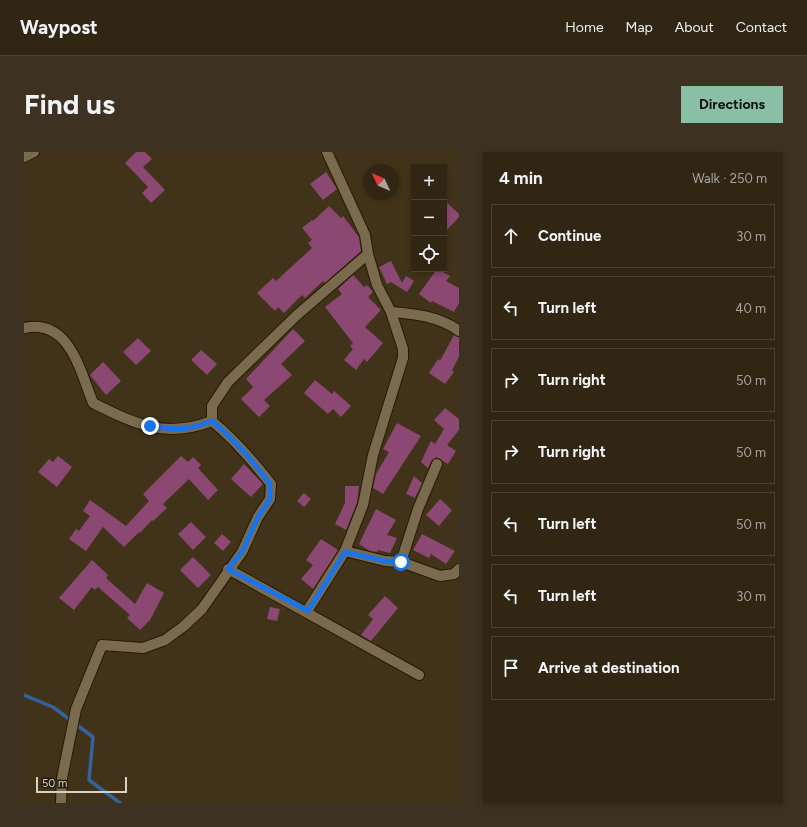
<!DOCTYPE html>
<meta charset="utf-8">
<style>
:root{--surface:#312613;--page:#3d3221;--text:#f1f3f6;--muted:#a8a5a0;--line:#4c4333;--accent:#8abfa5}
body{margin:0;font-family:Figtree,sans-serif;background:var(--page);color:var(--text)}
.controls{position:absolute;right:12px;top:12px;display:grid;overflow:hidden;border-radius:0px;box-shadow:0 2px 6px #0003}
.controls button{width:36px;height:36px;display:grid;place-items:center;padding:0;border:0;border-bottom:1px solid var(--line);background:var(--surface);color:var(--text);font:20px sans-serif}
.compass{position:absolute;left:339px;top:12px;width:36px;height:36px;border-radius:50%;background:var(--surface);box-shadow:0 2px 6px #0003;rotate:314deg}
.scale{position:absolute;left:12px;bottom:10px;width:91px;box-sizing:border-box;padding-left:4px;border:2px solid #d9d0c1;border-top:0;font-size:11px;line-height:14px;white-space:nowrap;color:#d9d0c1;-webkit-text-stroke:3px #221c10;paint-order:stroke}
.stop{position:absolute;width:12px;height:12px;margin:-9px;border:3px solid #1a73e8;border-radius:50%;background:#fff}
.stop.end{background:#1a73e8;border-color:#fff;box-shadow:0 1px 4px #0008}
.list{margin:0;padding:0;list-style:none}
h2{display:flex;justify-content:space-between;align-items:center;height:52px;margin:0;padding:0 16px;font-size:17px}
h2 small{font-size:13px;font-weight:400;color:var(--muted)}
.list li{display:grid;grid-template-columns:26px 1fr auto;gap:12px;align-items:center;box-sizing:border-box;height:64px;margin:0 8px 8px;padding:0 8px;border:1px solid var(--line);border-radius:0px}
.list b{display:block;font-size:15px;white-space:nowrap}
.list em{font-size:13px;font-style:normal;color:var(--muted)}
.icon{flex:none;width:22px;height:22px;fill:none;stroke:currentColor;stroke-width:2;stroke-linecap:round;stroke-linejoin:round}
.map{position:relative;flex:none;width:435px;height:651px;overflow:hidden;border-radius:0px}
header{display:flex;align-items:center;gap:24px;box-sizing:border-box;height:56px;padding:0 20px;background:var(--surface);border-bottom:1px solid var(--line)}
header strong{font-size:19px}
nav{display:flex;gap:22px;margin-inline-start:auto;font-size:14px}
.intro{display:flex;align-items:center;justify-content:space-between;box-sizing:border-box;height:96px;padding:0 24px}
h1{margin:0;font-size:28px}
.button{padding:10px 18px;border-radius:0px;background:var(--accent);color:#111;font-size:14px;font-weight:700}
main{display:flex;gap:24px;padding:0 24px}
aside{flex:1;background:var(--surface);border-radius:0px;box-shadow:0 2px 6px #0003}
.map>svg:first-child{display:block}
</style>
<header>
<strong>Waypost</strong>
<nav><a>Home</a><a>Map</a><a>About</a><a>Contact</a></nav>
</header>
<div class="intro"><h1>Find us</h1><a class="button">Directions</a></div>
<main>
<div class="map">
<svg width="435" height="651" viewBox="0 0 435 651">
<rect width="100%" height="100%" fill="#413319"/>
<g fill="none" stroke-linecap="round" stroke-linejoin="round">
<polyline stroke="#35629d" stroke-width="3.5" points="0,543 29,555 69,585 65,628 96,651"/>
</g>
<g fill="#8b4873">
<polygon points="112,0 121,0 128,7 119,15 141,38 127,51 118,41 124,35 101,11"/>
<polygon points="302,20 313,37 299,48 286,32"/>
<polygon points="420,48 435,62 435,65 420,81"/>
<polygon points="305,54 317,66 319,64 335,85 337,99 301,131 299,129 281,146 278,143 260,161 254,155 251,159 233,141 249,126 252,129 288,96 284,91 288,88 278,76 288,68 289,69"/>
<polygon points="367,109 378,131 382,124 390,129 383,140 367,130 363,132 355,115"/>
<polygon points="413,117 426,124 422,129 435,136 435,151 430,160 408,149 407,151 395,142"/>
<polygon points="329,123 340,135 343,133 349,140 344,145 357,158 341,175 359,191 343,210 340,207 332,218 320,208 329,197 326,194 329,191 301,155 318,142 314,137"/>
<polygon points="269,177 281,189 257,212 268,223 240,248 246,254 235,265 217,247 229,235 222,227"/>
<polygon points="430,183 435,185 435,205 428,218 430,220 421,232 405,221 414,207 416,209"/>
<polygon points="114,186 127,199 112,213 99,200"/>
<polygon points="177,198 193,212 183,223 167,208"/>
<polygon points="79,210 97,229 82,243 66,223"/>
<polygon points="291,228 308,242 310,239 327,254 317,265 309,257 304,262 280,241"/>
<polygon points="421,256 435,267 435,278 423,293 432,299 424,312 412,305 407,309 404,316 397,310 407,289 411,292 420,277 410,268"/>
<polygon points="373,271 397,284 359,342 349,336 352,322 365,300 359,297"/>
<polygon points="34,304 48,315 33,335 14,320 25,307 29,310"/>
<polygon points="157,304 164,310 169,305 177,313 174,316 194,338 184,348 165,327 139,352 143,356 129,369 128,368 116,381 115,380 100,395 79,375 62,399 45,387 52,377 55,379 66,364 59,359 66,348 102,374 125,349 119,342"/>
<polygon points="220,312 239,332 227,345 207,327"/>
<polygon points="390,324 398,331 391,346 382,342"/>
<polygon points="321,334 335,334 333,351 322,378 311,372 321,351"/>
<polygon points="280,341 287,347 280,355 273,349"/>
<polygon points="416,347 428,358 415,374 402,363"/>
<polygon points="352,357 372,368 363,383 373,386 366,401 354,398 353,400 346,399 335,392"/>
<polygon points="167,370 182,385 169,398 154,382"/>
<polygon points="198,382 207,390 199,399 190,391"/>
<polygon points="398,382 431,399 422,412 407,402 405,406 389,398"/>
<polygon points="297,387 314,398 289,437 277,427 289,413 282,408"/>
<polygon points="169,405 187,423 174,436 156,418"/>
<polygon points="68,408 84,423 82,426 111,452 123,431 140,441 126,468 116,478 103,466 106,463 74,435 71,438 68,435 50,458 35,446"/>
<polygon points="361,444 374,456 347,489 337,483 349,467 344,463"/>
<polygon points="246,455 256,457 253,469 243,467"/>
</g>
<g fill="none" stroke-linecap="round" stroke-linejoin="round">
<g stroke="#271a01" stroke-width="12">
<g id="minor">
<polyline points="0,5 10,0"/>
<path d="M367,160C391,162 415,164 435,179"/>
<path d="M0,176C45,166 56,218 69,251C111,272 141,287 188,269"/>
<polyline points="321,399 361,409 377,410 416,424 430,422 435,417"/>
<polyline points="377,410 394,357 413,312"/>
<polyline points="204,417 395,523"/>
<polyline points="283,459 321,399 339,353 349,303 379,206 379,197 367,160 353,133 344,102"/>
<path d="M37,651L38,626L52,557L78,493L119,496L141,488L160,474L178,457L218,400L234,365L246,347L247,332C229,309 210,287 188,269V254L204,230L273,163L344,102L341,83L303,0"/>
</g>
</g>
<use href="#minor" stroke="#7a6b4f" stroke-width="10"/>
</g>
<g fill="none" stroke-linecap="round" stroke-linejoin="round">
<path stroke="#1a73e8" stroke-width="5" d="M126,274C152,278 162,279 188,269C210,287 229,309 246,332V347L234,365L218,400L204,417L284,459L321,400L361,409L377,410"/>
</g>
</svg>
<div class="controls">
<button>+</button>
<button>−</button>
<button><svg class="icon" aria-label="locate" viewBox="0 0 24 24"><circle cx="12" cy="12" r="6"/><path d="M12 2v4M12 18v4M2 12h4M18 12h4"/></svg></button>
</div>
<svg class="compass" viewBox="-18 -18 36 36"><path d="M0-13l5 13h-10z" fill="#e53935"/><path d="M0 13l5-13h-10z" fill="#a8a5a0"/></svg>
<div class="scale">50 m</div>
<div class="stop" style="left:377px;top:410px"></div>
<div class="stop end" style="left:126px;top:274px"></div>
</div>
<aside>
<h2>4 min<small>Walk · 250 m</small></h2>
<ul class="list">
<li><svg class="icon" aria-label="ahead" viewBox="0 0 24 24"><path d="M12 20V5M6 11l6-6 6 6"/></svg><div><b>Continue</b></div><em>30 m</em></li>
<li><svg class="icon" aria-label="left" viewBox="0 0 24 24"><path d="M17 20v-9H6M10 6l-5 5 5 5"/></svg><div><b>Turn left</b></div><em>40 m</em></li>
<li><svg class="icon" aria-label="right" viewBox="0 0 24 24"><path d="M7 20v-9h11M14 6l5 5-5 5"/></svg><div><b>Turn right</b></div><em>50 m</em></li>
<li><svg class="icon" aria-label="right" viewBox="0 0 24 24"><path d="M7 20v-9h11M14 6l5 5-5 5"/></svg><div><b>Turn right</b></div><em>50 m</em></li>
<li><svg class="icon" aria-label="left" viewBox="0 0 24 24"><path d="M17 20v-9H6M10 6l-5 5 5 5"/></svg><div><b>Turn left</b></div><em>50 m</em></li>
<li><svg class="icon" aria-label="left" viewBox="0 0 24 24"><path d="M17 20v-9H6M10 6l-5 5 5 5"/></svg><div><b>Turn left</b></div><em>30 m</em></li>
<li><svg class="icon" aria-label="arrive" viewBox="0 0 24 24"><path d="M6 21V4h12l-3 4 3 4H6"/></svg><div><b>Arrive at destination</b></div></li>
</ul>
</aside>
</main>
